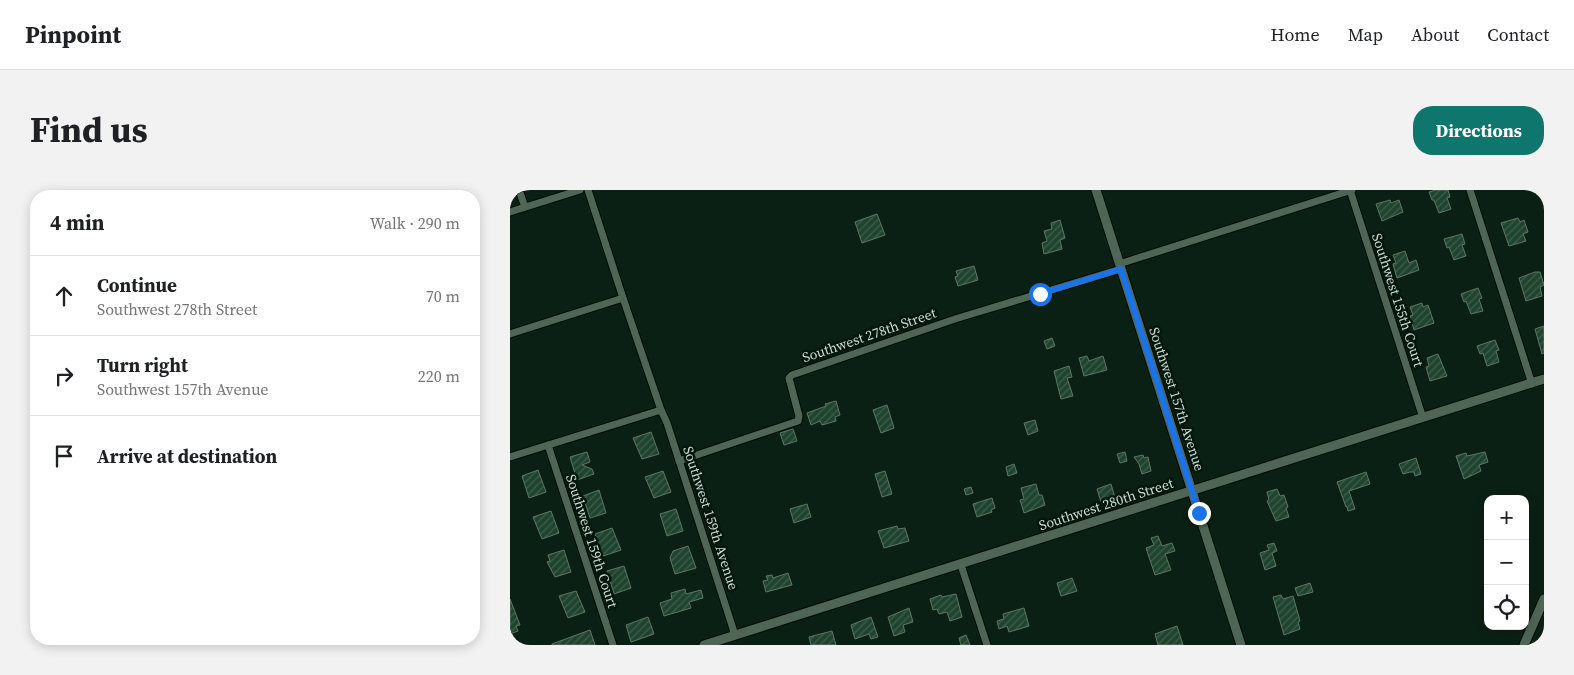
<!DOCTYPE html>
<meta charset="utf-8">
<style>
:root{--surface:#fff;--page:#f2f2f2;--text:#202124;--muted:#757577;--line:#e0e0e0;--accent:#0f766e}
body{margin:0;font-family:"Source Serif 4",serif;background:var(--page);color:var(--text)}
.controls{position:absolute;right:15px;bottom:15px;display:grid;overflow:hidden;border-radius:10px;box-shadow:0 2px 12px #0003}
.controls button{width:45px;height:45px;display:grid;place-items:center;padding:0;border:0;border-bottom:1px solid var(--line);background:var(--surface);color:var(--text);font:25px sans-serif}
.stop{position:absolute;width:15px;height:15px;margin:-11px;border:4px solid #1a73e8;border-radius:50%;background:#fff}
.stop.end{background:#1a73e8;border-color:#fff;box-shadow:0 1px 5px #0008}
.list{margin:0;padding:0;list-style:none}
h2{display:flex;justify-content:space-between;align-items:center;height:65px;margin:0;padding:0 20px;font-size:21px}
h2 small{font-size:16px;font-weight:400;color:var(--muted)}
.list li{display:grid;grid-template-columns:32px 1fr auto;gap:15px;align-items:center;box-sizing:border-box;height:80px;padding:0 20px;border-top:1px solid var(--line)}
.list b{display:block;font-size:19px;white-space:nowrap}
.list p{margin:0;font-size:16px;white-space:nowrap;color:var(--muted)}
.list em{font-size:16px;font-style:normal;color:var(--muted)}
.icon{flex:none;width:28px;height:28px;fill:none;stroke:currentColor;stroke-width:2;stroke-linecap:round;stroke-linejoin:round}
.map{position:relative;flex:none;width:1034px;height:455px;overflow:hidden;border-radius:20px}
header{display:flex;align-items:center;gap:30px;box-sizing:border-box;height:70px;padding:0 25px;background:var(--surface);border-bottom:1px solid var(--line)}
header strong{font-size:24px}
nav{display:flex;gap:28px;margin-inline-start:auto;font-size:18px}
.intro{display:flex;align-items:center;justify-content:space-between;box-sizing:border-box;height:120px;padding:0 30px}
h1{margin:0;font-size:35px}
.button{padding:12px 22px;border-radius:20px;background:var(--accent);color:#fff;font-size:18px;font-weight:700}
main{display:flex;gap:30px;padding:0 30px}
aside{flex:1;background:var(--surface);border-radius:20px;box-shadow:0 2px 12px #0003}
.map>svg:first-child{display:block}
</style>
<header>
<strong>Pinpoint</strong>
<nav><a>Home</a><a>Map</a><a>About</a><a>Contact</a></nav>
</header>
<div class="intro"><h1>Find us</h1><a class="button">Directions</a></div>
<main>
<aside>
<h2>4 min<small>Walk · 290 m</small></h2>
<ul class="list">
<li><svg class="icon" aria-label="ahead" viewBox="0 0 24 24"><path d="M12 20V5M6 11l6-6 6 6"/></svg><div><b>Continue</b><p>Southwest 278th Street</p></div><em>70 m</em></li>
<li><svg class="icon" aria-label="right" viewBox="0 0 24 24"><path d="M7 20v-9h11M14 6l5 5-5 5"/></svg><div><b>Turn right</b><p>Southwest 157th Avenue</p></div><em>220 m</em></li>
<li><svg class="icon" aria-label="arrive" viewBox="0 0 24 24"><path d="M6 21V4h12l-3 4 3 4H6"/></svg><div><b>Arrive at destination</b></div></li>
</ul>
</aside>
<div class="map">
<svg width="1034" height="455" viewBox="0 0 1034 455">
<defs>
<pattern id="building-hatch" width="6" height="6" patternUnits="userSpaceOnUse" patternTransform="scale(1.25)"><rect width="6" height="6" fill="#1f442e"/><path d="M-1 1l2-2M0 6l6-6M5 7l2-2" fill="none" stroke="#3e5e4b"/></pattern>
</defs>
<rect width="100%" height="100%" fill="#0b2014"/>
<g fill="url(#building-hatch)" stroke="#5f7666">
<polygon points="926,0 938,0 940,7 937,8 941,19 929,23 924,10 922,10 919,2"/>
<polygon points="880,10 881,13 889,10 893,22 872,31 866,14"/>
<polygon points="367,24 375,45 352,53 345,32"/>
<polygon points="1008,28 1010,32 1014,30 1018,42 1013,44 1016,51 999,56 991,33"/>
<polygon points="550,30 555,48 550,50 552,59 534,64 532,53 537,51 534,41 542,39 541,33"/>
<polygon points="952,44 955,54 952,55 956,66 944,70 939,57 937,58 934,49"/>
<polygon points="895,61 899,73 906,70 909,80 887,88 883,74 886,73 883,65"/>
<polygon points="464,76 468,90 448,96 445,87 448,86 446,81"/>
<polygon points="1025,82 1030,82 1034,95 1030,97 1032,106 1016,111 1009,88"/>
<polygon points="968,98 972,108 969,109 973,121 961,124 956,111 954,112 951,104"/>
<polygon points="912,113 913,117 918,115 924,133 904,140 900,126 903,125 900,117"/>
<polygon points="1034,136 1034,163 1032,164 1025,139"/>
<polygon points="542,148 545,156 537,159 534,151"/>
<polygon points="985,150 989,160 986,161 989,172 977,176 973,163 970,164 967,156"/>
<polygon points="928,164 937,186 920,191 916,177 919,176 917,168"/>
<polygon points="577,166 579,171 593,166 597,180 574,186 569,168"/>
<polygon points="559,176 562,187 557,188 563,206 551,209 544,181"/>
<polygon points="326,211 330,225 325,227 326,231 312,235 310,231 301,235 297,223 316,216 315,214"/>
<polygon points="377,215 384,238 371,243 363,220"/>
<polygon points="525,230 528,241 518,245 514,233"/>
<polygon points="283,239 287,251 274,255 270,243"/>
<polygon points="141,242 149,264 132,269 123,248"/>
<polygon points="77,262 80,272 72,275 82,279 84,284 67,290 60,267"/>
<polygon points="615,262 617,271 610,273 607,264"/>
<polygon points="975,262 978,272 969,275 971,281 954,289 946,266 956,263 957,266"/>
<polygon points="633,265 634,268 638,267 641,281 632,284 629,274 624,267"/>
<polygon points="906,268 911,284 905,286 904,282 900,282 893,284 889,274"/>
<polygon points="504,274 507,283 498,286 496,277"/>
<polygon points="28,280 36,302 19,308 12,286"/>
<polygon points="153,281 161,302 144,308 135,287"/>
<polygon points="375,281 382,304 372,307 365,284"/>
<polygon points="856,282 860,294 839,301 845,319 838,321 837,317 836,317 827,292"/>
<polygon points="526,294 529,305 532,305 535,315 514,323 510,310 514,309 511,298"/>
<polygon points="601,294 605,308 591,312 587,299"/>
<polygon points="461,297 463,303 456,305 454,299"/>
<polygon points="767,299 770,306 774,305 778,317 776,318 779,327 766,331 757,311 759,310 757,302"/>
<polygon points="89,300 96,323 80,328 73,306"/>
<polygon points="482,308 485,318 481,320 482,322 467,327 463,314"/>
<polygon points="297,314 301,327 284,333 280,319"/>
<polygon points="166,319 173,341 157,346 150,324"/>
<polygon points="41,321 49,343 32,349 23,327"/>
<polygon points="387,336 388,339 395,338 399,351 374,358 368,341"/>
<polygon points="102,338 111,360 93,366 85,344"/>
<polygon points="648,346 652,356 662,353 665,361 655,364 661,380 645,385 636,358 644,355 641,348"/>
<polygon points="764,353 767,361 762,363 766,376 755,380 750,363 759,360 757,355"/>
<polygon points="178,356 186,378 165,384 160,368 163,361"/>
<polygon points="54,360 61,382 45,387 37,372 40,371 38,365"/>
<polygon points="114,376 121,398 104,404 97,381"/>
<polygon points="278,383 282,395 256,402 253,391 258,390 256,386 262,385 263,388"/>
<polygon points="562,388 567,401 551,406 547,393"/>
<polygon points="800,393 803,402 788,406 785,398"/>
<polygon points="175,399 176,404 191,400 193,408 179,412 181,418 154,426 150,413 162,409 161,403"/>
<polygon points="66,401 75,422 58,428 49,406"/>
<polygon points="446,404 452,427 440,431 437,422 429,424 427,419 423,420 420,409 431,405 432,407"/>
<polygon points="771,405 773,409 783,406 790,431 788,432 790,439 774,445 763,407"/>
<polygon points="0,409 10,435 6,436 8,441 0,444"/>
<polygon points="399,418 403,432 393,435 395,442 384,446 378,427"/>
<polygon points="514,418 519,436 499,442 497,436 489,439 487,431 494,429 493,424"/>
<polygon points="138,427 144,444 121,452 116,435"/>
<polygon points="361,427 368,447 361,449 359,444 345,449 341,435"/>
<polygon points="667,436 673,455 648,455 645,444"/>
<polygon points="80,440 85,455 42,455 42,454"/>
<polygon points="322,441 326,455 301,455 299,447"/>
<polygon points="456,445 460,455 451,455 449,448"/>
</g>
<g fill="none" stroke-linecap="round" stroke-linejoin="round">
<g stroke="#000a02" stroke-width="9">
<g id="minor">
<polyline points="9,0 15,17"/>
<polyline points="840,0 913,228"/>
<polyline points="960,0 1022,194"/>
<polyline points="0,22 70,0"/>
<polyline points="609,74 842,0"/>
<polyline points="113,108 151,220 157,233 225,445"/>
<polyline points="0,144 113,108 78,0"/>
<polyline points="38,255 103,455"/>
<polyline points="0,267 151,220"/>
<polyline points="169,271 288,231 289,226 279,188 282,185 445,129 611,79"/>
<polyline points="451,375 477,455"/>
</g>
</g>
<g stroke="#000a02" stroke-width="11">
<g id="tertiary">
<polyline points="586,0 731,455"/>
<polyline points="194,455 1034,189"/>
<polyline points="1014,455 1034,409"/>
</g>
</g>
<use href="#minor" stroke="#4f6656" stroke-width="7"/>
<use href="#tertiary" stroke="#4f6656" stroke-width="9"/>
</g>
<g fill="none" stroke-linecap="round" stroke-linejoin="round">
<polyline stroke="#1a73e8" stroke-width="6" points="530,104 611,79 689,323"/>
</g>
<g text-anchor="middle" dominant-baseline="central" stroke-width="5" stroke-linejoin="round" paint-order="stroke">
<g font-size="14" fill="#cfdcd3" stroke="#03170b">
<text transform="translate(888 110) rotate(72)">Southwest 155th Court</text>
<text transform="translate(359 145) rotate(-19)">Southwest 278th Street</text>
<text transform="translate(667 209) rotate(72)">Southwest 157th Avenue</text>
<text transform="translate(596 314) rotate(-18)">Southwest 280th Street</text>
<text transform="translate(201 328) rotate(72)">Southwest 159th Avenue</text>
<text transform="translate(82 351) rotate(72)">Southwest 159th Court</text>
</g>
</g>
</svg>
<div class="controls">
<button>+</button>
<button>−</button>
<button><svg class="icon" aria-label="locate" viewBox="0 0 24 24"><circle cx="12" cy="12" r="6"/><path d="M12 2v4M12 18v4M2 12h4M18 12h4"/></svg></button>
</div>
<div class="stop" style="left:530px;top:104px"></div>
<div class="stop end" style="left:689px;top:323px"></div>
</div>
</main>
